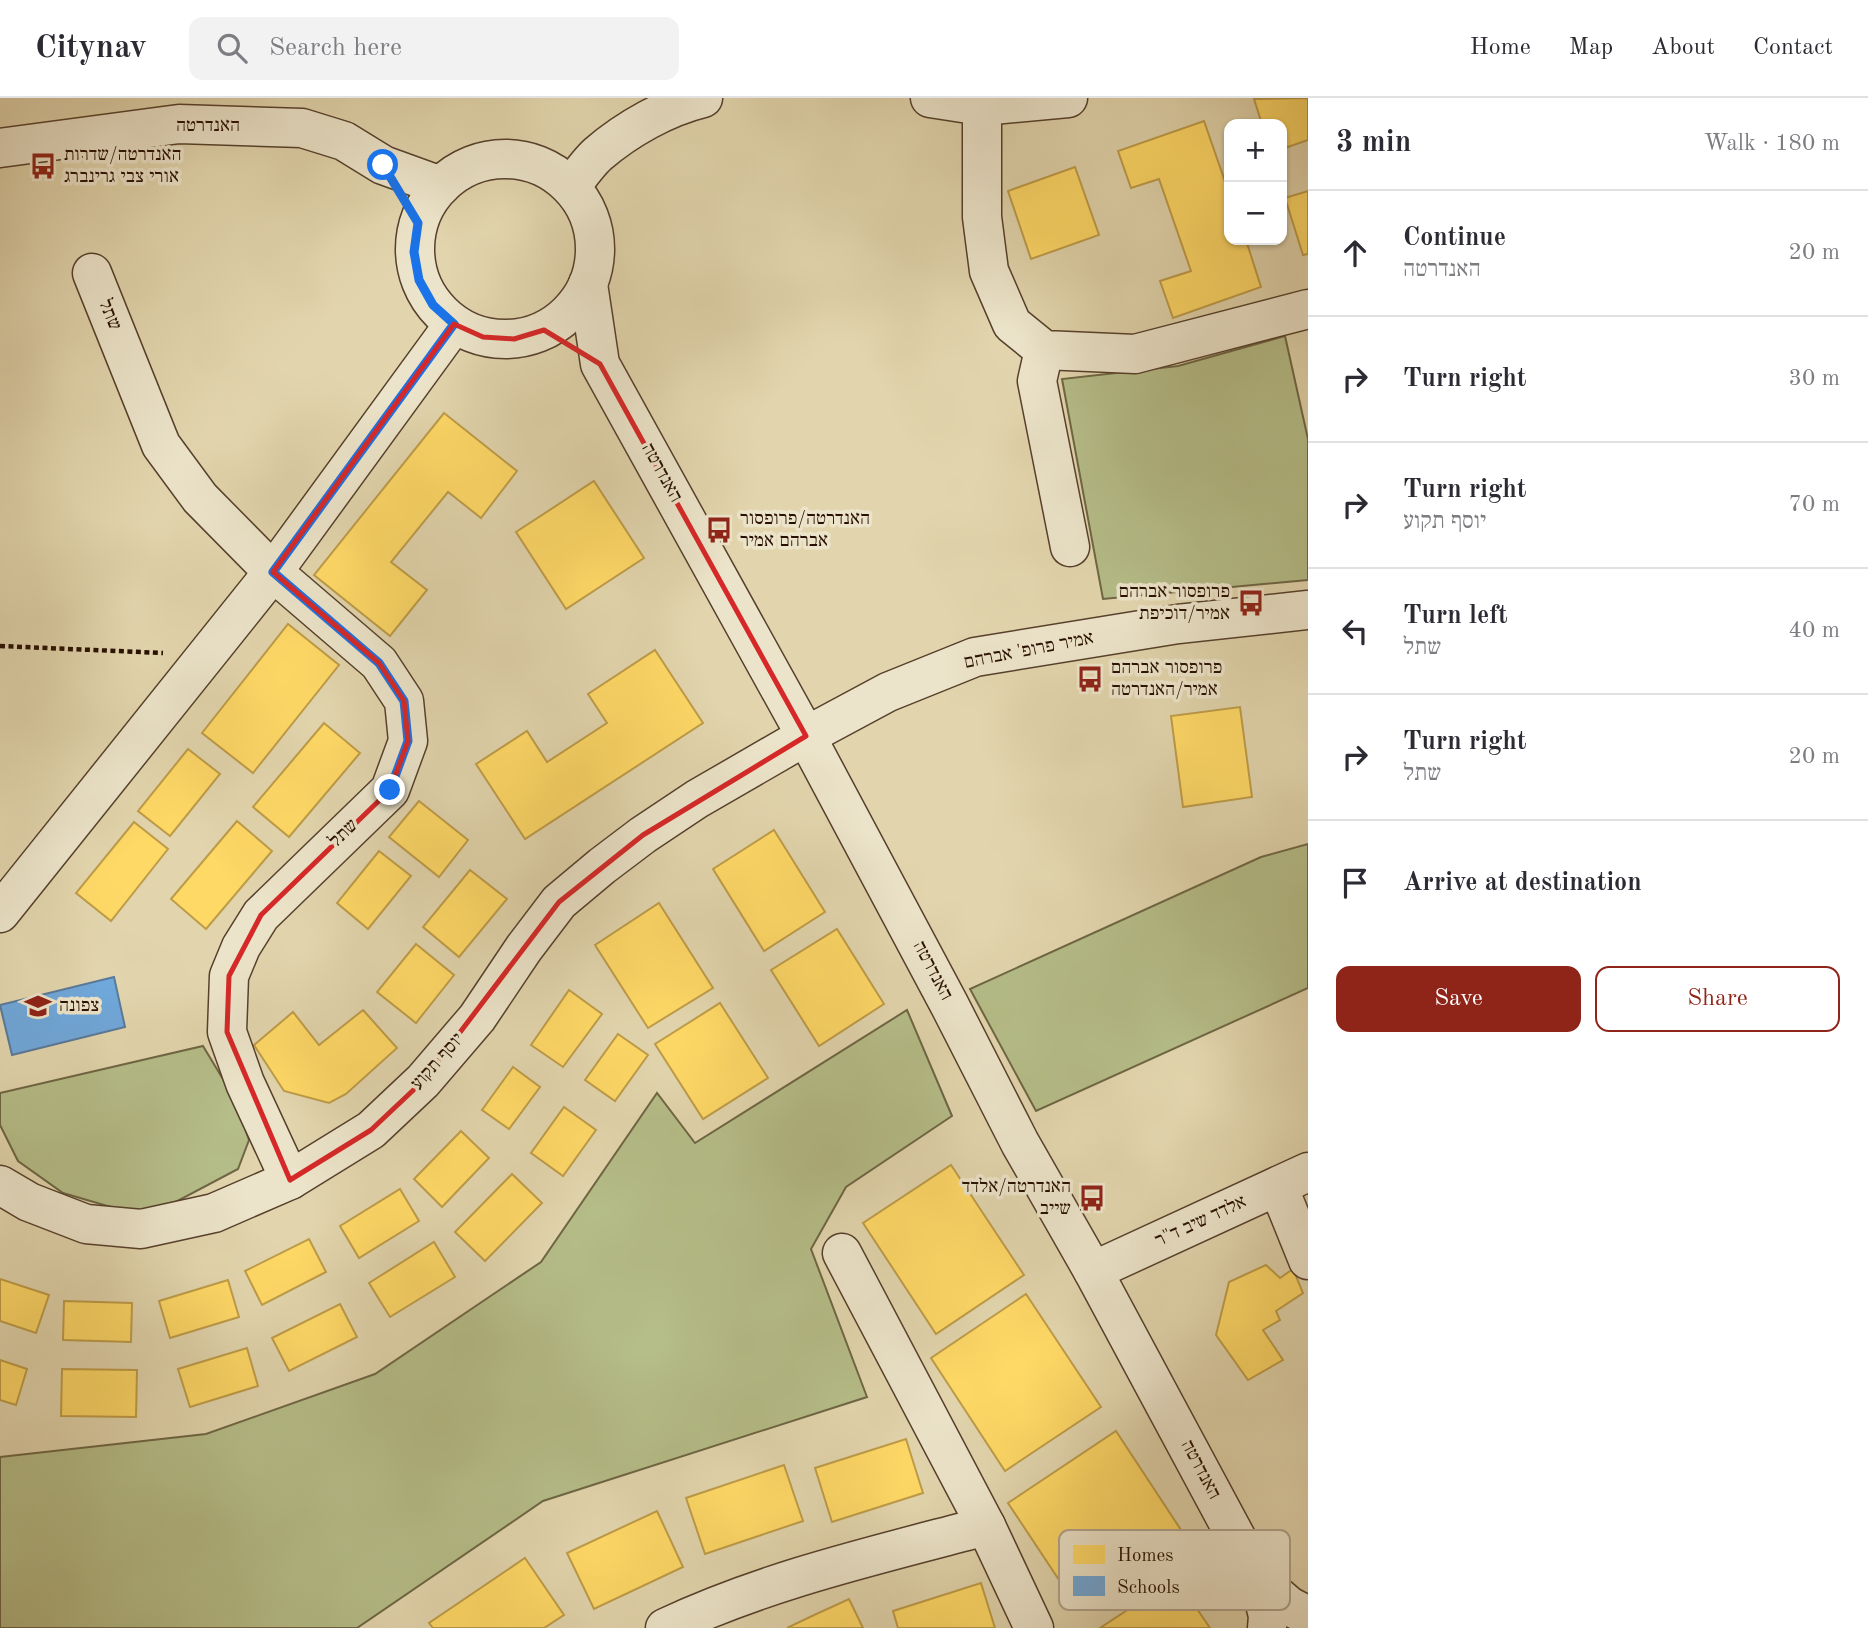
<!DOCTYPE html>
<meta charset="utf-8">
<style>
:root{--surface:#fff;--page:#f2f2f3;--text:#2b2b33;--muted:#7c7c81;--line:#e1e1e2;--accent:#8f2418}
body{margin:0;font-family:"Old Standard TT","Frank Ruhl Libre",serif;background:var(--page);color:var(--text)}
.controls{position:absolute;right:21px;top:21px;display:grid;overflow:hidden;border-radius:14px;box-shadow:0 2px 5px #0004}
.controls button{width:63px;height:63px;display:grid;place-items:center;padding:0;border:0;border-bottom:2px solid var(--line);background:var(--surface);color:var(--text);font:35px sans-serif}
.stop{position:absolute;width:21px;height:21px;margin:-16px;border:5px solid #1a73e8;border-radius:50%;background:#fff}
.stop.end{background:#1a73e8;border-color:#fff;box-shadow:0 2px 7px #0008}
.list{margin:0;padding:0;list-style:none}
h2{display:flex;justify-content:space-between;align-items:center;height:91px;margin:0;padding:0 28px;font-size:30px}
h2 small{font-size:23px;font-weight:400;color:var(--muted)}
.list li{display:grid;grid-template-columns:46px 1fr auto;gap:21px;align-items:center;box-sizing:border-box;height:126px;padding:0 28px;border-top:2px solid var(--line)}
.list b{display:block;font-size:26px;white-space:nowrap}
.list p{margin:0;font-size:23px;white-space:nowrap;color:var(--muted)}
.list em{font-size:23px;font-style:normal;color:var(--muted)}
.actions{display:flex;gap:14px;padding:21px 28px}
.actions a{flex:1;padding:16px 0;border:2px solid var(--accent);border-radius:14px;text-align:center;font-size:24px;color:var(--accent)}
.actions .main{background:var(--accent);color:#fff}
.icon{flex:none;width:38px;height:38px;fill:none;stroke:currentColor;stroke-width:2;stroke-linecap:round;stroke-linejoin:round}
.map{position:relative;flex:none;width:1308px;height:1530px;overflow:hidden}
header{display:flex;align-items:center;gap:42px;box-sizing:border-box;height:98px;padding:0 35px;background:var(--surface);border-bottom:2px solid var(--line)}
header strong{font-size:33px}
nav{display:flex;gap:38px;margin-inline-start:auto;font-size:24px}
.search{width:490px;height:63px;background:var(--page);display:flex;align-items:center;gap:18px;box-sizing:border-box;padding:0 24px;border-radius:14px;color:var(--muted);font-size:26px}
main{display:flex}
aside{flex:1;background:var(--surface)}
.map>svg:first-child{display:block}
</style>
<header>
<strong>Citynav</strong>
<div class="search"><svg class="icon" aria-label="search" viewBox="0 0 24 24"><circle cx="10" cy="10" r="6"/><path d="M15 15l6 6"/></svg>Search here</div>
<nav><a>Home</a><a>Map</a><a>About</a><a>Contact</a></nav>
</header>
<main>
<div class="map">
<svg width="1308" height="1530" viewBox="0 0 1308 1530">
<rect width="100%" height="100%" fill="#e2d5ad"/>
<filter id="stains"><feTurbulence type="fractalNoise" baseFrequency=".00286" numOctaves="4"/><feColorMatrix values="0 0 0 0 .2 0 0 0 0 .09 0 0 0 0 .02 0 0 0 .5 -.17"/></filter>
<radialGradient id="worn" r=".72"><stop offset=".6" stop-color="#630" stop-opacity="0"/><stop offset="1" stop-color="#630" stop-opacity=".3"/></radialGradient>
<g fill="#b5bd88" stroke="#6e6644" stroke-width="2">
<polygon points="1285,238 1308,341 1308,482 1103,501 1062,281 1178,268"/>
<polygon points="1308,746 1308,890 1036,1013 970,891 1261,759"/>
<polygon points="907,912 952,1018 846,1089 811,1151 867,1299 543,1403 357,1530 0,1530 0,1359 206,1336 375,1276 541,1164 657,995 695,1045"/>
<polygon points="203,948 235,1001 249,1042 238,1071 168,1108 128,1114 63,1095 18,1063 0,1027 0,995"/>
</g>
<g fill="#ffd966" stroke="#be9c48" stroke-width="2">
<polygon points="1308,0 1308,42 1282,51 1282,26 1262,26 1254,1"/>
<polygon points="1204,23 1229,95 1229,142 1246,142 1261,189 1173,220 1160,183 1191,173 1159,81 1131,90 1118,53"/>
<polygon points="1075,69 1099,137 1031,161 1008,93"/>
<polygon points="1308,93 1308,156 1303,157 1285,100"/>
<polygon points="444,315 517,373 481,420 448,394 391,464 427,492 390,538 314,477"/>
<polygon points="594,383 644,460 566,511 516,434"/>
<polygon points="288,526 339,567 253,675 202,635"/>
<polygon points="655,552 703,625 525,741 476,666 527,633 547,664 607,625 588,596"/>
<polygon points="1240,609 1252,699 1183,709 1171,618"/>
<polygon points="324,625 360,655 289,739 253,709"/>
<polygon points="188,651 220,676 170,738 138,713"/>
<polygon points="419,703 468,742 439,779 389,739"/>
<polygon points="237,723 272,753 206,831 171,801"/>
<polygon points="134,724 168,751 111,823 76,795"/>
<polygon points="774,732 825,814 764,853 713,771"/>
<polygon points="379,753 411,778 368,831 337,805"/>
<polygon points="470,772 507,801 459,859 423,829"/>
<polygon points="659,805 713,890 648,930 595,847"/>
<polygon points="837,831 884,906 819,948 771,872"/>
<polygon points="416,846 454,877 416,925 377,894"/>
<polygon points="569,892 602,916 563,969 531,947"/>
<polygon points="720,905 768,980 703,1021 655,946"/>
<polygon points="363,912 397,950 346,996 329,1005 284,993 254,947 293,914 319,947"/>
<polygon points="618,936 648,957 615,1003 585,982"/>
<polygon points="513,969 540,989 509,1031 482,1012"/>
<polygon points="564,1009 596,1032 563,1078 531,1055"/>
<polygon points="461,1033 489,1060 442,1109 414,1081"/>
<polygon points="951,1067 1024,1177 936,1236 863,1125"/>
<polygon points="512,1076 542,1105 485,1163 455,1134"/>
<polygon points="400,1091 419,1123 359,1160 340,1128"/>
<polygon points="309,1141 326,1174 262,1207 245,1173"/>
<polygon points="434,1144 455,1179 390,1219 369,1185"/>
<polygon points="1266,1167 1280,1180 1293,1171 1303,1195 1276,1213 1280,1222 1263,1232 1283,1262 1248,1282 1216,1237 1229,1184"/>
<polygon points="0,1181 49,1197 36,1235 0,1223"/>
<polygon points="228,1182 239,1219 170,1240 159,1203"/>
<polygon points="1026,1196 1101,1309 1005,1373 931,1260"/>
<polygon points="64,1203 132,1205 131,1244 63,1242"/>
<polygon points="340,1206 357,1239 289,1273 272,1240"/>
<polygon points="247,1250 258,1288 190,1309 178,1271"/>
<polygon points="0,1262 27,1271 16,1307 0,1302"/>
<polygon points="62,1271 137,1272 136,1319 61,1318"/>
<polygon points="1116,1333 1183,1435 1075,1506 1008,1405"/>
<polygon points="906,1341 923,1395 832,1424 815,1370"/>
<polygon points="784,1367 803,1423 705,1456 686,1400"/>
<polygon points="657,1413 683,1469 594,1511 567,1455"/>
<polygon points="525,1460 564,1517 544,1530 433,1530 429,1525"/>
<polygon points="1176,1480 1210,1530 1100,1530"/>
<polygon points="981,1485 995,1530 898,1530 893,1513"/>
<polygon points="849,1501 863,1530 787,1530 812,1518"/>
</g>
<polygon fill="#6fa8dc" stroke="#5a7a9a" stroke-width="2" points="114,879 125,929 12,957 0,907"/>
<g fill="none" stroke-linecap="round" stroke-linejoin="round">
<g stroke="#56402c" stroke-width="41">
<g id="minor">
<polyline points="930,0 982,8 1068,0"/>
<polyline points="982,8 982,119 989,173 1012,226 1044,252 1135,256 1308,211"/>
<polyline points="0,50 179,26 302,30 344,43 383,67 441,88"/>
<circle cx="505" cy="151" r="90"/>
<path d="M571,89C579,78 588,65 598,56C627,31 666,9 703,0"/>
<polyline points="92,175 161,347 200,400 273,474 379,565 404,603 408,643 390,692 261,817 241,849 229,878 227,934 245,985 290,1082"/>
<polyline points="588,186 600,266 806,638 949,906 1020,1045 1093,1173 1259,1482 1268,1518 1267,1530"/>
<polyline points="1044,252 1037,283 1070,449"/>
<polyline points="0,815 273,474 454,226"/>
<polyline points="0,1087 29,1104 86,1126 141,1131 214,1115 290,1082 371,1032 423,983 477,920 524,850 559,804 602,768 643,737 697,701 806,638 888,594 975,559 1178,526 1308,512"/>
<polyline points="1278,1088 1308,1162"/>
<polyline points="842,1155 986,1428 1034,1530"/>
<polyline points="1093,1173 1308,1074"/>
<polyline points="1259,1482 1289,1508 1308,1518"/>
<path d="M665,1530C767,1482 877,1457 986,1428"/>
</g>
</g>
<polyline stroke="#280f01" stroke-width="4.5" stroke-dasharray="5 3.5" stroke-linecap="butt" points="0,548 163,555"/>
<use href="#minor" stroke="#ece4ca" stroke-width="38"/>
</g>
<g fill="none" stroke-linecap="round" stroke-linejoin="round">
<polyline stroke="#1a73e8" stroke-width="9" points="383,67 418,125 414,154 419,182 433,207 454,226 273,474 379,565 404,603 408,643 390,692"/>
</g>
<path fill="none" stroke="#d62828" stroke-width="5" stroke-linejoin="round" d="M454,226L483,239L514,241L544,232L600,266L806,638L643,737L559,804L423,983L371,1032L290,1082L227,934L229,878L261,817L390,692L408,643L404,603L379,565L273,474Z"/>
<defs>
<g id="bus-bare" transform="scale(2.1)"><path d="M-5-6H5V4H4V6H2V4H-2V6H-4V4H-5ZM-3.5-4V0h7V-4ZM-3.5 1.2v1.5H-2V1.2ZM2 1.2v1.5H3.5V1.2Z" fill="#8f2418" stroke="#ece4ca" stroke-width="2.5" paint-order="stroke"/></g>
<g id="school-bare" transform="scale(2.1)"><path d="M0-5L7-2L0 1L-7-2ZM-4 1L0 2.5L4 1V4Q0 6-4 4Z" fill="#8f2418" stroke="#ece4ca" stroke-width="2.5" paint-order="stroke"/></g>
</defs>
<g fill-rule="evenodd">
<use href="#bus-bare" x="43" y="68"/>
<use href="#bus-bare" x="719" y="432"/>
<use href="#bus-bare" x="1251" y="505"/>
<use href="#bus-bare" x="1090" y="581"/>
<use href="#school-bare" x="38" y="908"/>
<use href="#bus-bare" x="1092" y="1100"/>
</g>
<g text-anchor="middle" dominant-baseline="central" stroke-width="7" stroke-linejoin="round" paint-order="stroke">
<g font-size="19" fill="#280f01" stroke="#ece4ca">
<text x="208" y="28">האנדרטה</text>
<text transform="translate(109 217) rotate(68)">שתל</text>
<text transform="translate(661 375) rotate(61)">האנדרטה</text>
<text transform="translate(1029 553) rotate(-11)">אמיר פרופ' אברהם</text>
<text transform="translate(344 736) rotate(-44)">שתל</text>
<text transform="translate(932 873) rotate(62)">האנדרטה</text>
<text transform="translate(438 964) rotate(-48)">יוסף תקוע</text>
<text transform="translate(1201 1124) rotate(-25)">אלדד שיב ד"ר</text>
<text transform="translate(1200 1372) rotate(62)">האנדרטה</text>
</g>
<g font-size="19" fill="#280f01" stroke="#ece4ca" text-anchor="start">
<text x="64" y="57">האנדרטה/שדרות<tspan x="64" dy="22">אורי צבי גרינברג</tspan></text>
<text x="740" y="421">האנדרטה/פרופסור<tspan x="740" dy="22">אברהם אמיר</tspan></text>
<text x="1230" y="494" text-anchor="end">פרופסור אברהם<tspan x="1230" dy="22">אמיר/דוכיפת</tspan></text>
<text x="1111" y="570">פרופסור אברהם<tspan x="1111" dy="22">אמיר/האנדרטה</tspan></text>
<text x="59" y="908">צפונה</text>
<text x="1071" y="1089" text-anchor="end">האנדרטה/אלדד<tspan x="1071" dy="22">שייב</tspan></text>
</g>
</g>
<rect x="1059" y="1432" width="231" height="80" rx="10" fill="#ece4ca" stroke="#b1a48e" stroke-width="2"/>
<rect x="1073" y="1447" width="32" height="19" fill="#ffd966"/>
<rect x="1073" y="1478" width="32" height="20" fill="#6fa8dc"/>
<g font-size="19" fill="#280f01">
<text x="1117" y="1463">Homes</text>
<text x="1117" y="1495">Schools</text>
</g>
<rect width="100%" height="100%" filter="url(#stains)"/>
<rect width="100%" height="100%" fill="url(#worn)"/>
</svg>
<div class="controls">
<button>+</button>
<button>−</button>
</div>
<div class="stop" style="left:383px;top:67px"></div>
<div class="stop end" style="left:390px;top:692px"></div>
</div>
<aside>
<h2>3 min<small>Walk · 180 m</small></h2>
<ul class="list">
<li><svg class="icon" aria-label="ahead" viewBox="0 0 24 24"><path d="M12 20V5M6 11l6-6 6 6"/></svg><div><b>Continue</b><p>האנדרטה</p></div><em>20 m</em></li>
<li><svg class="icon" aria-label="right" viewBox="0 0 24 24"><path d="M7 20v-9h11M14 6l5 5-5 5"/></svg><div><b>Turn right</b></div><em>30 m</em></li>
<li><svg class="icon" aria-label="right" viewBox="0 0 24 24"><path d="M7 20v-9h11M14 6l5 5-5 5"/></svg><div><b>Turn right</b><p>יוסף תקוע</p></div><em>70 m</em></li>
<li><svg class="icon" aria-label="left" viewBox="0 0 24 24"><path d="M17 20v-9H6M10 6l-5 5 5 5"/></svg><div><b>Turn left</b><p>שתל</p></div><em>40 m</em></li>
<li><svg class="icon" aria-label="right" viewBox="0 0 24 24"><path d="M7 20v-9h11M14 6l5 5-5 5"/></svg><div><b>Turn right</b><p>שתל</p></div><em>20 m</em></li>
<li><svg class="icon" aria-label="arrive" viewBox="0 0 24 24"><path d="M6 21V4h12l-3 4 3 4H6"/></svg><div><b>Arrive at destination</b></div></li>
</ul>
<div class="actions"><a class="main">Save</a><a>Share</a></div>
</aside>
</main>
